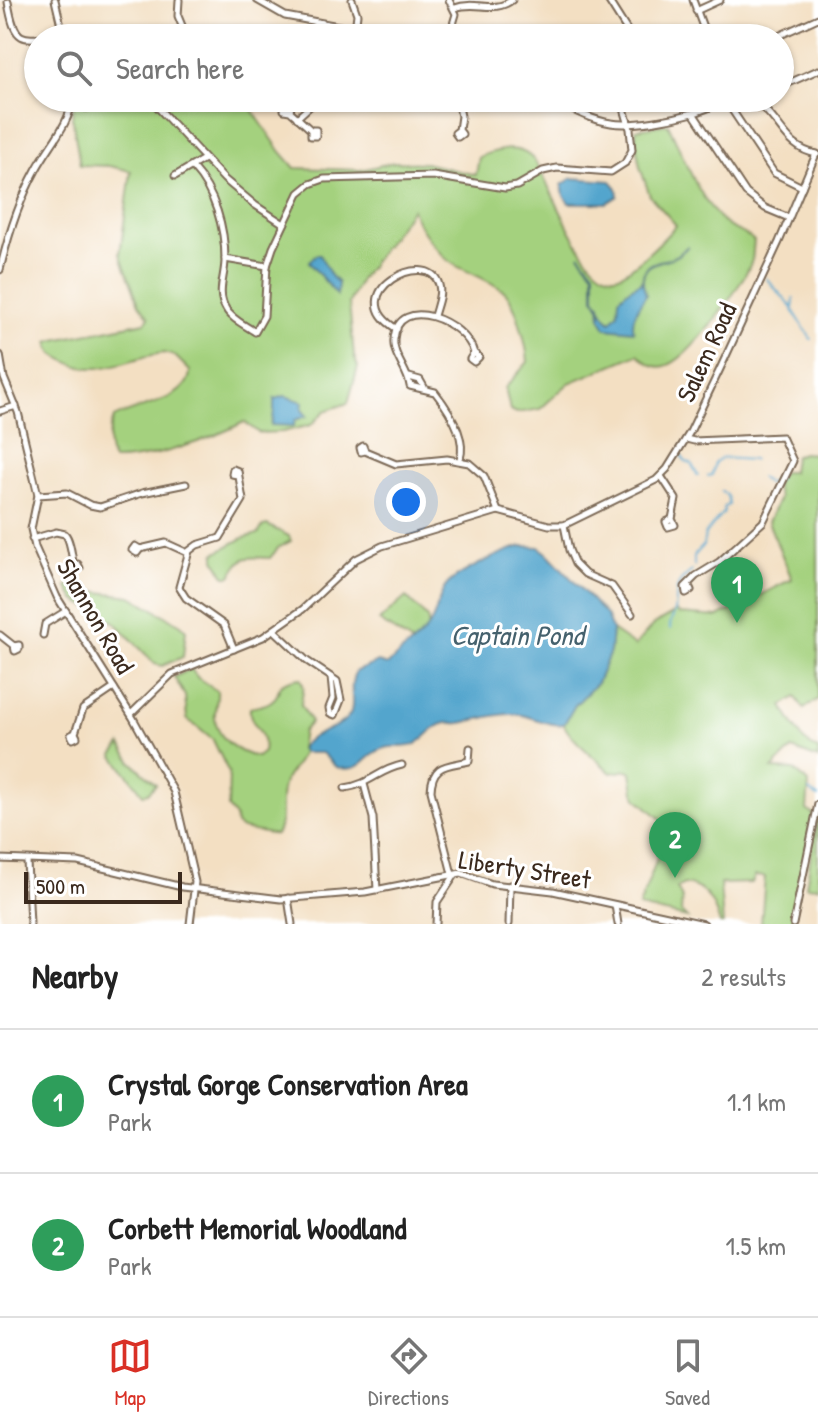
<!DOCTYPE html>
<style>
:root{--surface:#fff;--page:#f6f6f6;--text:#222;--muted:#767676;--line:#e0e0e0;--accent:#d93025}
body{margin:0;font-family:"Patrick Hand",sans-serif;background:var(--page);color:var(--text)}
.scale{position:absolute;left:24px;bottom:20px;width:158px;box-sizing:border-box;padding-left:8px;border:4px solid #3b2a1e;border-top:0;font-size:22px;line-height:28px;white-space:nowrap;color:#3b2a1e;-webkit-text-stroke:6px #fff;paint-order:stroke}
.you{position:absolute;left:406px;top:502px;width:28px;height:28px;margin:-20px;border:6px solid #fff;border-radius:50%;background:#1a73e8;box-shadow:0 0 0 12px #1a73e833}
.badge{display:grid;place-items:center;width:52px;height:52px;border-radius:50%;background:var(--accent);color:#fff;font-size:26px;font-weight:700}
.pin{position:absolute;translate:-50% -66px;filter:drop-shadow(0 2px 4px #0008)}
.pin::after{content:'';position:absolute;top:42px;width:28px;height:24px;background:inherit;clip-path:polygon(0 0,100% 0,50% 100%)}
.list{margin:0;padding:0;list-style:none}
h2{display:flex;justify-content:space-between;align-items:center;height:104px;margin:0;padding:0 32px;font-size:34px}
h2 small{font-size:26px;font-weight:400;color:var(--muted)}
.list li{display:grid;grid-template-columns:52px 1fr auto;gap:24px;align-items:center;box-sizing:border-box;height:144px;padding:0 32px;border-top:2px solid var(--line)}
.list b{display:block;font-size:30px;white-space:nowrap}
.list p{margin:0;font-size:26px;white-space:nowrap;color:var(--muted)}
.list em{font-size:26px;font-style:normal;color:var(--muted)}
.icon{flex:none;width:44px;height:44px;fill:none;stroke:currentColor;stroke-width:2;stroke-linecap:round;stroke-linejoin:round}
.map{position:relative;flex:none;width:818px;height:924px;overflow:hidden}
.search{position:absolute;background:var(--surface);box-shadow:0 2px 6px #0004;left:24px;right:24px;top:24px;height:88px;display:flex;align-items:center;gap:20px;box-sizing:border-box;padding:0 28px;border-radius:44px;color:var(--muted);font-size:30px}
.sheet{height:392px;background:var(--surface)}
nav{display:flex;justify-content:space-around;align-items:center;box-sizing:border-box;height:112px;border-top:2px solid var(--line);background:var(--surface);font-size:22px;color:var(--muted)}
nav a{display:grid;justify-items:center;gap:4px}
nav .on{color:var(--accent)}
.map>svg:first-child{display:block}
</style>
<div class="map">
<svg width="818" height="924" viewBox="0 0 818 924">
<rect width="100%" height="100%" fill="#fff"/>
<filter id="ink" filterUnits="userSpaceOnUse"><feTurbulence type="fractalNoise" baseFrequency=".0125" numOctaves="2"/><feDisplacementMap in="SourceGraphic" scale="16" xChannelSelector="R" yChannelSelector="G"/><feConvolveMatrix kernelMatrix="1 2 1 2 8 2 1 2 1" color-interpolation-filters="sRGB"/></filter>
<filter id="wash" filterUnits="userSpaceOnUse"><feTurbulence type="fractalNoise" baseFrequency=".006" numOctaves="4" result="noise"/><feDisplacementMap in="SourceGraphic" scale="32" xChannelSelector="R" yChannelSelector="G"/><feGaussianBlur stdDeviation="1.8" result="paint"/><feColorMatrix in="noise" values="0 0 0 0 0 0 0 0 0 0 0 0 0 0 0 0 0 1.4 0 .05"/><feComposite in="paint" operator="in"/></filter>
<g filter="url(#wash)">
<rect width="100%" height="100%" fill="#f3dfc2"/>
<g fill="#a4d17e" stroke="#707e4e" stroke-width="2">
<path d="M75,98H244L281,152L295,168L361,170L394,162L425,163L476,175L479,157C491,152 508,146 521,151C537,157 540,171 547,184C559,205 586,277 614,276C628,276 666,237 676,225L650,196L640,167L636,144V129L668,124C684,157 697,196 723,222C733,232 745,231 754,241C753,247 753,255 752,260C744,284 689,361 665,366C653,369 646,362 638,354L569,383L540,409L517,413L510,410L505,388L528,362C527,346 516,301 504,291C489,280 469,273 453,264C439,256 417,225 412,209L360,280L349,303L354,356L358,367L348,403L325,411L311,425L283,432L259,433L244,422C212,439 149,461 113,460C105,447 109,431 114,418C135,406 190,401 190,371L175,356L164,353C128,357 98,380 64,360C55,355 49,353 49,342L55,340L145,322L149,317L139,304L120,254L131,171L109,166L80,165L72,117Z"/>
<path d="M802,453L818,454V699L804,709L796,697L782,706L804,741L818,750V759L792,749L772,769L794,770L809,783L807,810L813,814L792,921L790,924H761L765,877L755,876L752,883L720,884L723,924H720C714,904 707,887 684,884L677,888L682,899L681,912L687,918L639,907L669,826L638,799L634,792L631,772L628,770L611,773C600,762 566,735 564,724L575,705L597,683L610,652L612,630L635,646L653,625L677,611L679,614L718,617L792,579L768,522L779,498C775,486 773,485 783,472H792L794,457Z"/>
<path d="M267,525L289,536L291,541L279,547L270,558C247,558 244,552 231,576H225L215,559V553L243,538L258,534L263,526Z"/>
<polygon points="71,585 82,590 131,596 181,625 186,630 183,657 162,666 155,664 115,622 75,600 67,586"/>
<polygon points="406,597 427,618 429,629 414,644 379,621"/>
<path d="M191,669L198,678L217,691C218,701 214,709 215,718C217,739 238,753 257,757L263,752C267,728 248,726 250,708C256,706 264,706 270,702C287,691 267,684 300,678C307,687 301,695 301,705L311,722L303,731L300,749L302,752C299,765 286,773 283,785C278,802 285,819 276,835L242,829L236,825L235,817L228,808L229,773L213,740L187,719L185,696L174,677Z"/>
<polygon points="121,745 132,762 156,784 148,793 143,794 113,755"/>
<polygon points="818,812 818,887 806,886"/>
</g>
<g fill="#52a5cd" stroke="#466876" stroke-width="2">
<polygon points="572,178 611,181 617,188 618,196 607,203 569,203 564,196 562,185"/>
<path d="M688,246C686,248 681,253 678,255C667,262 640,260 643,282C643,286 645,290 646,295C639,304 630,320 634,331L606,328L601,319L600,304L594,298V273L579,254L595,273V298C600,305 603,317 611,321L618,313L619,298L630,288L642,282C645,257 661,264 677,255C681,253 684,249 688,246Z"/>
<polygon points="316,255 320,255 331,276 338,283 337,295 310,264 309,261"/>
<polygon points="285,396 303,402 302,410 307,416 295,420 294,426 271,425 274,412 274,399"/>
<path d="M524,546L539,547L547,553L606,615L612,630L610,652L597,683L575,705L564,724C548,727 532,715 515,714C495,713 479,720 460,723C456,724 451,722 447,723C434,725 427,737 416,744C407,749 395,745 385,748C364,753 364,775 336,767L322,753H304L300,750C308,731 339,732 350,714C356,703 347,685 356,671L378,662L388,665C399,652 413,645 425,631C438,617 437,597 446,586C455,574 509,548 524,546Z"/>
</g>
<g fill="none" stroke-linecap="round" stroke-linejoin="round">
<g stroke="#52a5cd" stroke-width="2">
<polyline points="766,278 792,307"/>
<polyline points="794,298 793,310 811,339"/>
<polyline points="679,453 686,462 691,463 698,476"/>
<polyline points="708,476 712,475 715,462 722,458 753,460"/>
<polyline points="760,477 767,484 779,479"/>
<polyline points="694,566 694,556 703,546 705,534 724,512 724,507 729,505 727,495 721,491"/>
<path d="M670,629C669,620 674,618 675,610C678,590 672,586 692,571"/>
<polyline points="809,791 818,797"/>
</g>
</g>
</g>
<g filter="url(#ink)">
<g fill="none" stroke-linecap="round" stroke-linejoin="round">
<g stroke="#7b6957" stroke-width="9">
<g id="minor">
<polyline points="55,0 64,38"/>
<polyline points="179,0 178,16 187,38"/>
<polyline points="257,0 285,16 403,38"/>
<polyline points="352,0 357,14 354,38"/>
<polyline points="449,0 456,14 449,38"/>
<polyline points="608,0 632,38"/>
<polyline points="693,0 707,38"/>
<path d="M8,2C15,46 23,41 63,33"/>
<path d="M455,8C476,0 494,14 512,0"/>
<polyline points="696,11 720,0"/>
<polyline points="774,38 818,18"/>
<polyline points="780,87 818,70"/>
<polyline points="149,98 224,179 255,205 284,224"/>
<polyline points="457,98 461,116 459,130 455,133 458,137 462,134 459,130"/>
<path d="M548,98C567,107 590,120 611,123C633,127 676,118 697,112C713,107 728,97 745,100C779,106 779,148 817,154"/>
<polyline points="726,101 774,173 802,187"/>
<polyline points="72,106 87,108 98,98"/>
<polyline points="290,111 284,110 285,105 291,106 290,111 311,130 311,136 316,136 316,130 311,130"/>
<polyline points="693,113 746,193 765,208 789,218"/>
<polyline points="297,118 319,98"/>
<path d="M193,168C215,192 225,228 225,260C225,277 216,293 226,309C231,319 247,326 255,332L264,316L267,266L273,248L299,193L310,184L324,179L433,176L505,188L517,186L543,171L557,168L611,172L625,163L632,150L630,129L621,98"/>
<polyline points="175,176 204,159"/>
<polyline points="225,259 267,266"/>
<path d="M0,270C8,236 19,201 36,170C49,145 69,126 73,98"/>
<path d="M397,329C338,294 429,246 439,285C442,295 436,307 434,316"/>
<polyline points="0,355 4,378 18,412 38,495 31,529 35,547 57,597 133,718 174,792 195,882 190,924"/>
<polyline points="409,377 420,380 424,387"/>
<polyline points="0,411 16,406"/>
<polyline points="686,439 694,441 782,437 793,461 763,522 719,562 696,576 685,587 686,593 691,590 689,586"/>
<polyline points="365,451 361,452 360,448 363,446 365,451 396,464 447,459 469,463 484,476 498,511"/>
<path d="M460,459C467,437 449,410 435,392L410,386C408,370 392,355 394,339C398,293 466,321 474,353L470,359L474,362L479,357L474,353"/>
<polyline points="661,476 676,499 672,519 666,522 668,527 675,525 672,519"/>
<polyline points="38,495 67,493 90,505 100,507 142,493 186,484"/>
<polyline points="564,525 569,550 575,564 585,574 612,586 632,614"/>
<path d="M32,539L56,532L65,534C71,540 72,559 74,568H80L78,564L75,565"/>
<polyline points="140,549 137,553 132,550 135,546 140,549 166,543 188,553"/>
<polyline points="274,630 307,661 337,681 341,700 335,715 330,713 329,708 333,698 331,677"/>
<polyline points="0,635 14,646 19,645 19,649 15,651 14,646"/>
<polyline points="43,635 45,624 66,611"/>
<polyline points="234,649 224,625 186,598 179,587 189,551 197,545 220,538 243,500 238,471 233,469 232,474 237,475"/>
<polyline points="131,714 172,674 263,637 303,609 356,559 382,546 498,511 549,525 564,525 656,480 667,469 690,432 720,369 779,242 816,154"/>
<polyline points="75,733 77,737 73,739 71,735 75,733 83,709 114,688"/>
<polyline points="364,784 373,818 377,890"/>
<path d="M345,788C371,784 378,770 402,765"/>
<polyline points="0,859 78,862 182,887 281,899 365,892 461,873 492,884 553,891 704,924"/>
<polyline points="27,861 30,924"/>
<path d="M452,874L431,791C432,763 448,766 469,761L470,748"/>
<polyline points="288,898 292,924"/>
<polyline points="615,905 618,924"/>
<polyline points="436,924 437,902 455,875"/>
<polyline points="509,924 510,885"/>
<polyline points="793,924 818,804"/>
</g>
</g>
<use href="#minor" stroke="#fff" stroke-width="5"/>
</g>
</g>
<g text-anchor="middle" dominant-baseline="central" stroke-width="6" stroke-linejoin="round" paint-order="stroke">
<g font-size="26" fill="#3b2a1e" stroke="#fff">
<text transform="translate(706 352) rotate(-65)">Salem Road</text>
<text transform="translate(96 616) rotate(60)">Shannon Road</text>
<text transform="translate(525 869) rotate(9)">Liberty Street</text>
</g>
<g font-size="28" font-style="italic" fill="#45616d" stroke="#fff">
<text x="517" y="635">Captain Pond</text>
</g>
</g>
</svg>
<div class="scale">500 m</div>
<div class="you"></div>
<div class="pin badge" style="left:737px;top:623px;background:#2e9e5b">1</div>
<div class="pin badge" style="left:675px;top:878px;background:#2e9e5b">2</div>
<div class="search"><svg class="icon" aria-label="search" viewBox="0 0 24 24"><circle cx="10" cy="10" r="6"/><path d="M15 15l6 6"/></svg>Search here</div>
</div>
<section class="sheet">
<h2>Nearby<small>2 results</small></h2>
<ul class="list">
<li><span class="badge" style="background:#2e9e5b">1</span><div><b>Crystal Gorge Conservation Area</b><p>Park</p></div><em>1.1 km</em></li>
<li><span class="badge" style="background:#2e9e5b">2</span><div><b>Corbett Memorial Woodland</b><p>Park</p></div><em>1.5 km</em></li>
</ul>
</section>
<nav>
<a class="on"><svg class="icon" aria-label="map" viewBox="0 0 24 24"><path d="M3 6l6-2 6 2 6-2v14l-6 2-6-2-6 2zM9 4v14M15 6v14"/></svg>Map</a>
<a><svg class="icon" aria-label="directions" viewBox="0 0 24 24"><path d="M12 3l9 9-9 9-9-9zM9 14v-3h6M13 9l2 2-2 2"/></svg>Directions</a>
<a><svg class="icon" aria-label="saved" viewBox="0 0 24 24"><path d="M7 4h10v16l-5-4-5 4z"/></svg>Saved</a>
</nav>
